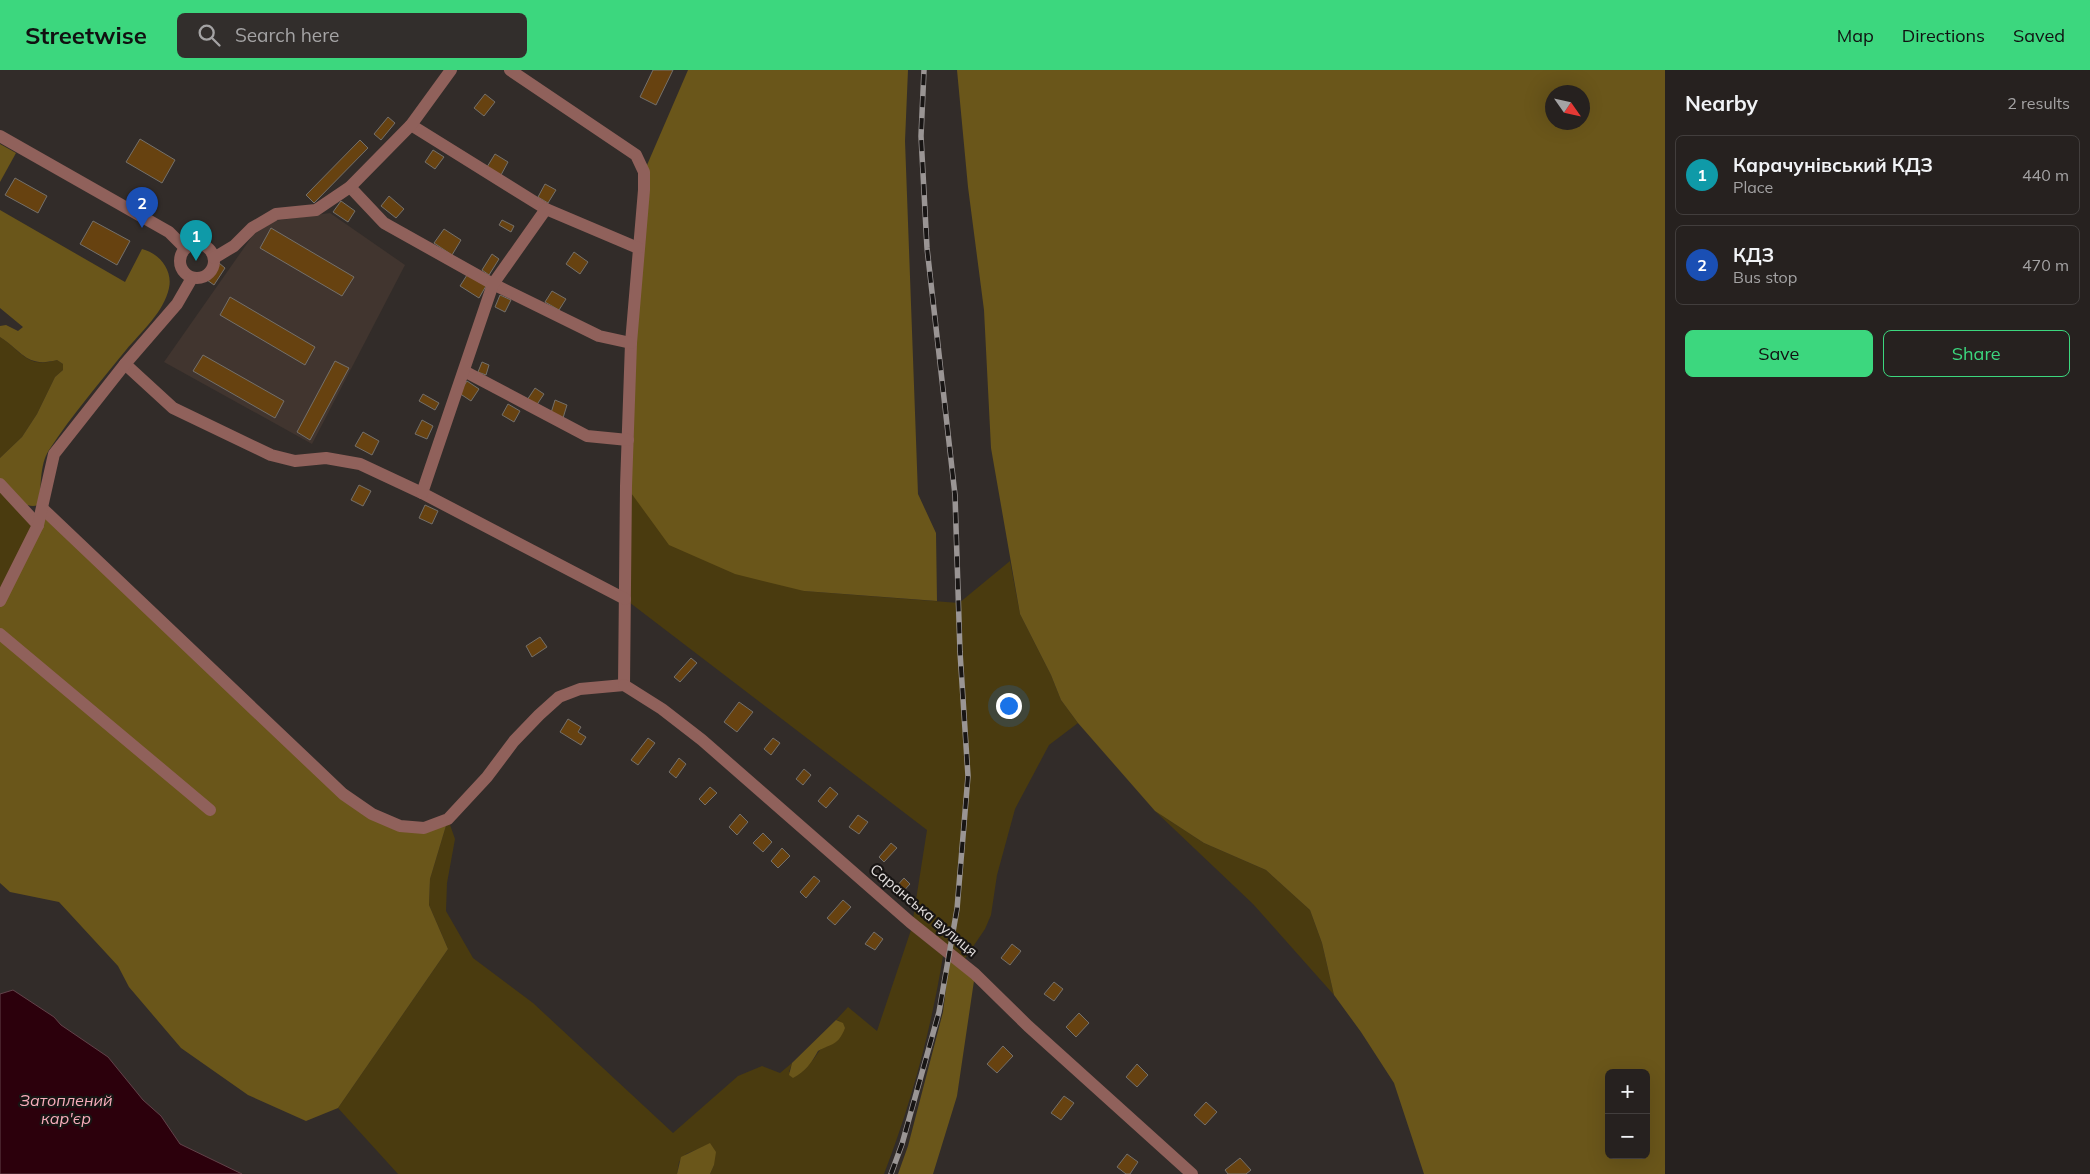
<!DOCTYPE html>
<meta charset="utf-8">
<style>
:root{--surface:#26211f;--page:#322e2c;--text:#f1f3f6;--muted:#a4a3a4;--line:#423e3d;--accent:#3cd77e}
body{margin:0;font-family:Mulish,sans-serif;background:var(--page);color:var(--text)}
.controls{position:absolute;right:15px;bottom:15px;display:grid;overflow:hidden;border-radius:8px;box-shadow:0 5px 20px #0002}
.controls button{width:45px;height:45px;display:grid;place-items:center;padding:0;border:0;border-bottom:1px solid var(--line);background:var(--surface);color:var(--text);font:25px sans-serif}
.compass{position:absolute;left:1545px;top:15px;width:45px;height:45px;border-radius:50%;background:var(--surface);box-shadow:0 5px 20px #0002;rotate:124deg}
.you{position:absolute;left:1008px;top:635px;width:18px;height:18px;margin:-12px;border:4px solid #fff;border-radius:50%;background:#1a73e8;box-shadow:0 0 0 8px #1a73e833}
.badge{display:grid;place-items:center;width:32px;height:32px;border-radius:50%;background:var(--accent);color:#fff;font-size:16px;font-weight:700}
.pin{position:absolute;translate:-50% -41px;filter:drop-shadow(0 1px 2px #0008)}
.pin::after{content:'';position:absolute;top:26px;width:18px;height:15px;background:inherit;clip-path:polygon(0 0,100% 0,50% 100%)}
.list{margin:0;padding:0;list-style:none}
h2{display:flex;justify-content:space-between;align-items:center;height:65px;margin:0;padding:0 20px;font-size:21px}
h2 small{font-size:16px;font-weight:400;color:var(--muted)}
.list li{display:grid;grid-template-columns:32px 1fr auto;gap:15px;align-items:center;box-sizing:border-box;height:80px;margin:0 10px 10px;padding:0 10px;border:1px solid var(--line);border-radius:8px}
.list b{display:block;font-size:19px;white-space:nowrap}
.list p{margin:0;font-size:16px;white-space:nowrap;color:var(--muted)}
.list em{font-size:16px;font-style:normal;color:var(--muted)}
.actions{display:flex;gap:10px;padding:15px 20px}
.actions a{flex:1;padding:11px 0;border:1px solid var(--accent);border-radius:8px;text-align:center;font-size:18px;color:var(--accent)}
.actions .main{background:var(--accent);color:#111}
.icon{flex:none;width:28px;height:28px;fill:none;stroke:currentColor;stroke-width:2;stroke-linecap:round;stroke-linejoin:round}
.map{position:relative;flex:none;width:1665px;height:1104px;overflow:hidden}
header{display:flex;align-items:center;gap:30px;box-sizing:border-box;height:70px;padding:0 25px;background:var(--accent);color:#111}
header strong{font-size:24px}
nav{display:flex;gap:28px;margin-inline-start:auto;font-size:18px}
.search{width:350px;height:45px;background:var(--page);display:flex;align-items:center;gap:12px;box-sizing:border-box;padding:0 18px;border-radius:8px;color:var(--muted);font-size:19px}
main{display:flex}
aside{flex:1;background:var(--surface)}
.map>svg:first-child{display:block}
</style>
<header>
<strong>Streetwise</strong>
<div class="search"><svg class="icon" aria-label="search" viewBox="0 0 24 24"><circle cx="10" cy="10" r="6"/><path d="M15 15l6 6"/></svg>Search here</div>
<nav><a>Map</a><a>Directions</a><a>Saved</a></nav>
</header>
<main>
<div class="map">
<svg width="1665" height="1104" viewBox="0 0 1665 1104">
<rect width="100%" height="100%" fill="#322c29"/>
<polygon fill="#41352f" points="330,143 405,195 312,374 164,292 253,165 274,151"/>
<g fill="#4a3b0f">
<path d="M0,267C23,282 27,299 57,290L63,294V300L55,307L37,344L22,367L0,388Z"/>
<polygon points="0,414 38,455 0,531"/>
<polygon points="626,416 804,521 959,533 1010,491 1020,544 1051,605 1061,630 1078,653 1049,675 1015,739 997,805 991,845 985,859 964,890 913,849 927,760 625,529"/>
<polygon points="1155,741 1204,773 1266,800 1310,840 1322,873 1334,925 1253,834"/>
<path d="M448,749L455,769L447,813L446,841L473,888L533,933L673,1063L738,1006L762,996L780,1003L792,993L789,1002L813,990L840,951L836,950L848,937L877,961L911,860L943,886C931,960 911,1034 884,1104H710L714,1095L710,1074L686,1084L679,1092L677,1104H398L338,1038L448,879L429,835L430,809Z"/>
</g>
<g fill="#6a561a" fill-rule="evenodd">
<polygon points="688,0 908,0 905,71 918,424 936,463 937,531 804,521 735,504 669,475 626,416 644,102"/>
<path d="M957,0H1665V1104H1424L1394,1013L1361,962L1334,925L1322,873L1310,840L1266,800L1204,773L1155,741L1078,653L1061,630L1051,605L1020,544L991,378L984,240L968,117ZM1552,22H1582V52H1552ZM1609,1003H1646V1085H1609Z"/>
<polygon points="0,74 16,83 0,112"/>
<path d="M0,140L125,212L142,179C159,183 173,200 169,218C164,242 141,262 126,280C100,312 72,345 49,380C39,395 42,418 38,435C23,441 9,418 0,409V388L22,367L37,344L55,307L63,300V294L57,290C27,298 23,282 0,267V256L6,255L18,261L23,257L0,238Z"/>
<polygon points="43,439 343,724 400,756 448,749 430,809 429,835 448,879 338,1038 306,1051 248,1025 181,978 129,917 118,896 59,832 10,822 0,813 0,531"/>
<polygon points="950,885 975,904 957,1026 933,1104 898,1104 908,1076 943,942"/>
<path d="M836,950L843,953L845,958C838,976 832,973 818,981C812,992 805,1002 793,1008L789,1005L792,993Z"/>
<polygon points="710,1073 716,1082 714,1095 710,1104 677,1104 681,1087"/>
</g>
<polygon fill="#2c000c" stroke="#62424a" points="13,920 54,947 61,955 108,987 143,1030 161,1046 180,1074 242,1104 0,1104 0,924"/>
<g fill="#674210" stroke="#74706b">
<polygon points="653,0 673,0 656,35 640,27"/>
<polygon points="485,24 495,32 484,46 474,38"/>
<polygon points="388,47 395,53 381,70 374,64"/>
<polygon points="140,69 175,90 162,113 126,92"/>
<polygon points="360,70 368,78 314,133 306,125"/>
<polygon points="433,80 444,87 435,99 425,92"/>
<polygon points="495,84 508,92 501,105 487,97"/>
<polygon points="15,108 47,126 38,143 5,125"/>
<polygon points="545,114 556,120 548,133 538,127"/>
<polygon points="389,126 404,139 396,148 381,136"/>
<polygon points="341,131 355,141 348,152 333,142"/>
<polygon points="502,150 514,156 511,162 499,155"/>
<polygon points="93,151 130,171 117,195 80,174"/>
<polygon points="271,158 354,207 342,226 260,178"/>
<polygon points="444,159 461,170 452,185 434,173"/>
<polygon points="574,182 588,192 580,204 566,194"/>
<polygon points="492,184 499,189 489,205 482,200"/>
<polygon points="219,193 225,198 214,215 207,210"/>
<polygon points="467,205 486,216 479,228 460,216"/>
<polygon points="552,221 566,229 559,240 545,232"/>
<polygon points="500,225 511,230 505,242 495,237"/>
<polygon points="230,227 315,277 305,295 220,245"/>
<polygon points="203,285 284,331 275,348 193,301"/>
<polygon points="335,291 349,298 310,370 297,362"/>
<polygon points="482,292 489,295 486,305 478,302"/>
<polygon points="467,311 479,319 471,331 459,323"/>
<polygon points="535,318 544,324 536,336 527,330"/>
<polygon points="423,324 439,333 435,340 419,331"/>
<polygon points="555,330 567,335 563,348 551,343"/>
<polygon points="508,334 520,341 514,352 502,345"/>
<polygon points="422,350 433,356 427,369 415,364"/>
<polygon points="363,362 379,371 372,385 355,376"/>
<polygon points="359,415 371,421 363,436 351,430"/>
<polygon points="425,435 438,441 432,454 419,448"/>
<polygon points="540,567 547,577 532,587 526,576"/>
<polygon points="691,588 697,593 680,612 674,607"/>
<polygon points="739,632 753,642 737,662 724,652"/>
<polygon points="568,649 581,657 578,662 586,667 581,675 560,662"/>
<polygon points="648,668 655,673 638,695 631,690"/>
<polygon points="773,668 780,673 771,685 764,679"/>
<polygon points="679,688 686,694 676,708 669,702"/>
<polygon points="804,699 811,705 803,715 796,709"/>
<polygon points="710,717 717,723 705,735 699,729"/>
<polygon points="830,717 838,724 826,738 818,731"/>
<polygon points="740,744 748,752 737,765 729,757"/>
<polygon points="858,745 868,752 859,764 849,757"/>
<polygon points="763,763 772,772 763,782 753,773"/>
<polygon points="891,773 897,778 884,792 879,787"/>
<polygon points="782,778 790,786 778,798 771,791"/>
<polygon points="814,806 820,811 806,828 800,822"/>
<polygon points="904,808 910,814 900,825 894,819"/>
<polygon points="843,830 851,837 835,855 827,848"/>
<polygon points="874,862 883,869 875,880 865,874"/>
<polygon points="1012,874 1021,881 1010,895 1001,888"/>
<polygon points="1054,912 1063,919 1054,931 1044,924"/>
<polygon points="1079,943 1089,953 1076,967 1066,957"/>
<polygon points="1003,976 1013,986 997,1003 987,994"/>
<polygon points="1137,994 1148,1005 1137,1017 1126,1007"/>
<polygon points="1064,1026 1074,1033 1061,1050 1051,1043"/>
<polygon points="1206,1032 1217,1042 1205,1055 1194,1045"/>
<polygon points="1127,1084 1138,1092 1130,1104 1126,1104 1117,1097"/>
<polygon points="1240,1088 1251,1100 1246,1104 1228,1104 1225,1100"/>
</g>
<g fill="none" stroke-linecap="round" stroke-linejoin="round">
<g stroke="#90615b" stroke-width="12">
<polyline points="510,0 636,85 644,102 644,120 631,273 626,416 624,615"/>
<polyline points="411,55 546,139 638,178"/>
<polyline points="0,66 169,162 185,178"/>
<polyline points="350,117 384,153 493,214 599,266 631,273"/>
<circle cx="197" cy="191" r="17"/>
<polyline points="214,188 234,176 252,158 276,144 316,140 350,117 411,55 451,0"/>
<polyline points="125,294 173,338 271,385 295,391 326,388 360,394 422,423 625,529"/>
<polyline points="464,301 587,366 628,370"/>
<polyline points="0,414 38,455"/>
<polyline points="422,423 493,214 546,139"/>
<polyline points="43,439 343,724 372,744 400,756 424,758 448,749 487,707 514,671 539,645 559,627 580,619 624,615"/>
<polyline points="0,531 38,455 54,384 125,294 177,234 192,208"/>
<polyline points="0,564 210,740"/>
<polyline points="624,615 662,639 702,670 910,852 975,904 1028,956 1192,1104"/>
</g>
<g stroke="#9a9594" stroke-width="5.5">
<polyline id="rail" points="891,1104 902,1074 939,942 957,839 968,706 960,582 955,425 927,178 921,66 924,0"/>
</g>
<use href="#rail" stroke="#181514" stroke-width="4" stroke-dasharray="11" stroke-linecap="butt"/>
</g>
<g text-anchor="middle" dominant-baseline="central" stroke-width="4.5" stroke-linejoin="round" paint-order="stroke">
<g font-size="15" fill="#e1dddc" stroke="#181514">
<text transform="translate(924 840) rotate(40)">Саранська вулиця</text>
</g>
<g font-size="16" font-style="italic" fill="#f7adbb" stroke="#181514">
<text x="66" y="1030">Затоплений<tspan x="66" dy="18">кар'єр</tspan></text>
</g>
</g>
</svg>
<div class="controls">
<button>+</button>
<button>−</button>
</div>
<svg class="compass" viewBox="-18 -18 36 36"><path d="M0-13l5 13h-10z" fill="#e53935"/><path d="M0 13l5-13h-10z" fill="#a4a3a4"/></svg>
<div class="you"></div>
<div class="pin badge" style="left:196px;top:191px;background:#0f9aa8">1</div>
<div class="pin badge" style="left:142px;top:158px;background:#1a4fb4">2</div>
</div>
<aside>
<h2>Nearby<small>2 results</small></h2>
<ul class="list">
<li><span class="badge" style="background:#0f9aa8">1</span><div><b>Карачунівський КДЗ</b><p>Place</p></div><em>440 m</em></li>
<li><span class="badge" style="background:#1a4fb4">2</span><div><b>КДЗ</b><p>Bus stop</p></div><em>470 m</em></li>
</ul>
<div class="actions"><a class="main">Save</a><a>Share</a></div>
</aside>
</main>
